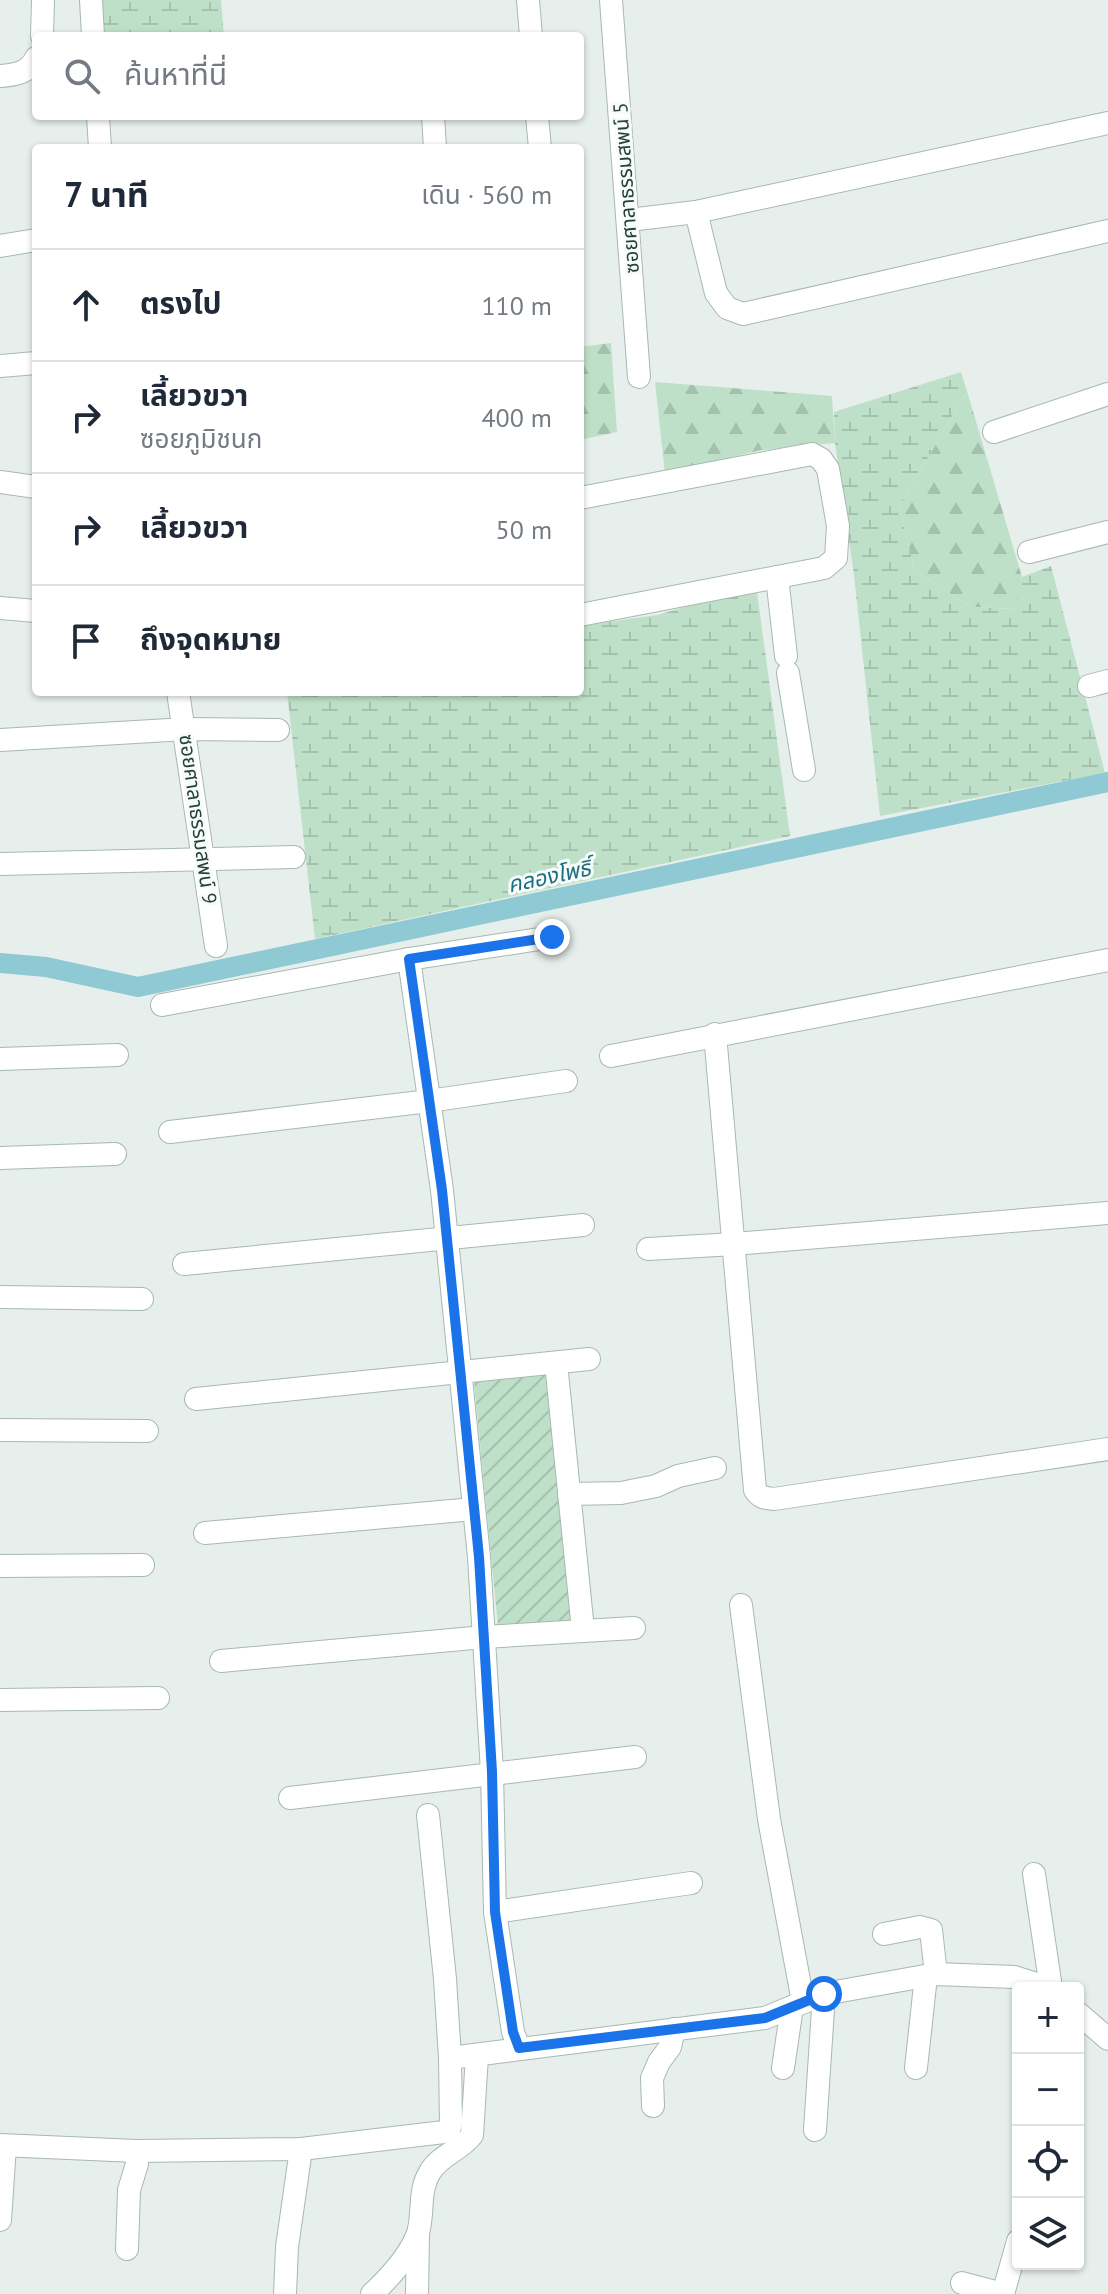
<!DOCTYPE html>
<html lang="th">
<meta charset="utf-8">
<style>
:root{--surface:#fff;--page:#f2f2f3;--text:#1f2937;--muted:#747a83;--line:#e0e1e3}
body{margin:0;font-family:"PT Sans","Noto Sans Thai",sans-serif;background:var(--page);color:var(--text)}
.controls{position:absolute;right:24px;bottom:24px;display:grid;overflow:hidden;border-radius:8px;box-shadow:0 2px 6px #0004}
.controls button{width:72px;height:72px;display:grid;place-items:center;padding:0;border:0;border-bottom:2px solid var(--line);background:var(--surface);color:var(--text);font:40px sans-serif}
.stop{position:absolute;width:24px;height:24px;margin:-18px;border:6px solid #1a73e8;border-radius:50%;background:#fff}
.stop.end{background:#1a73e8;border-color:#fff;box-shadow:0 2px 8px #0008}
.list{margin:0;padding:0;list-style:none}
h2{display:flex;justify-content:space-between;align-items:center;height:104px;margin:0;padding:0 32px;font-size:34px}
h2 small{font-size:26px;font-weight:400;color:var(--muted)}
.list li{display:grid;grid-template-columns:52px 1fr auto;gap:24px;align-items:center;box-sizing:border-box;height:112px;padding:0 32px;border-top:2px solid var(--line)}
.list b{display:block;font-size:30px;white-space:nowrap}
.list p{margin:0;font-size:26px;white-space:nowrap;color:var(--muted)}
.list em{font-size:26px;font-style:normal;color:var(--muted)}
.icon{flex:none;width:44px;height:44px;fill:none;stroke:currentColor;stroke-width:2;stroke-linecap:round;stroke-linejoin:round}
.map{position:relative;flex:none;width:1108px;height:2294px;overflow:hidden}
.search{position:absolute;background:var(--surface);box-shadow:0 2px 6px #0004;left:32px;top:32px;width:552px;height:88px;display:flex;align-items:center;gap:20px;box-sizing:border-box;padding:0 28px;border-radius:8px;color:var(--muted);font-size:30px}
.panel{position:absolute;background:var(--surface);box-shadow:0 2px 6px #0004;left:32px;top:144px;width:552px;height:552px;border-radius:8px}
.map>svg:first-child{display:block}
</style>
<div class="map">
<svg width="1108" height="2294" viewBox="0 0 1108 2294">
<defs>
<pattern id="forest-firs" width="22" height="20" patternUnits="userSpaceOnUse" patternTransform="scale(2)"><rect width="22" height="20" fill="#bfe0c8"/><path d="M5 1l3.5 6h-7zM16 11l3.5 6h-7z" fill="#a4c1ad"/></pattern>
<pattern id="wetland-marsh" width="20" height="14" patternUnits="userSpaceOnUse" patternTransform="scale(2)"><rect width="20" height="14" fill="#bfe0c8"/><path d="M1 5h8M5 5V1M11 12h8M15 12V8" fill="none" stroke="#a4c1ad"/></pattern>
<pattern id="garden-furrows" width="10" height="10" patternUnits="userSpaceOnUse" patternTransform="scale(2)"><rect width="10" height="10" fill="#bfe0c8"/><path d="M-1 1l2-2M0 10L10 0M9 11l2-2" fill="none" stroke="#a4c1ad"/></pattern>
</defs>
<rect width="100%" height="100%" fill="#e6efeb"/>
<g fill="url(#forest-firs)">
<polygon points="611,343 617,432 580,440 580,347"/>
<polygon points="655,382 832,396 835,443 761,450 665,474"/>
<polygon points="967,391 1022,577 1016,609 971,607 915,571 899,507"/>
</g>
<g fill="url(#wetland-marsh)">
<polygon points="101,0 221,0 224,36 103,36"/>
<polygon points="961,372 967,391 899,507 915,571 971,607 1015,609 1022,577 1051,566 1105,773 880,816 854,575 835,443 834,412"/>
<polygon points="757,592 790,836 315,939 287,692 580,692 580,626 657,615 713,599"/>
</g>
<polygon fill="url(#garden-furrows)" points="548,1373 575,1620 498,1627 474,1382"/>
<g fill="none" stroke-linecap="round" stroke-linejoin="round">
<polyline stroke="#8ec9d4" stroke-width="20" points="0,963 46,967 138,987 1108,782"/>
<g stroke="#a8b8b2" stroke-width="24">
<g id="minor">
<polyline points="91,0 93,36"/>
<polyline points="528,0 531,36"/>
<polyline points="611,0 639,377"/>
<polyline points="42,36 43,0"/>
<path d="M0,76C15,75 29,73 36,58"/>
<polyline points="98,116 100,148"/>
<polyline points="433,116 435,148"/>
<polyline points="537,116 540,148"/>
<polyline points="696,212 716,293 727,308 743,314 1108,231"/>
<polyline points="629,220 696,212 1108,123"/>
<polyline points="0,246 36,240"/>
<polyline points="0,366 36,363"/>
<polyline points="994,432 1108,394"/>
<polyline points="0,482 36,487"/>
<polyline points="580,498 812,454 821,459 828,469 838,526 836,558 824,568 580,615"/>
<polyline points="1029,552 1108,532"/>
<polyline points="777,577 786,656"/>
<polyline points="0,608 36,611"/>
<polyline points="788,673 804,770"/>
<polyline points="1089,686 1108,681"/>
<polyline points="178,692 216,946"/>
<polyline points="0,740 186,729 278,730"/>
<polyline points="0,864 294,857"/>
<polyline points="409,959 442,1190 479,1557 492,1772 495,1912 513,2032 519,2048"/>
<polyline points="162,1005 409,959 552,937"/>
<path d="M715,1034L755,1490C760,1498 765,1498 774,1499L1108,1449"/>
<polyline points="611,1056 1108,960"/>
<polyline points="0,1059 117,1055"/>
<polyline points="170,1132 429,1101 566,1081"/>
<polyline points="0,1158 115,1154"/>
<polyline points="648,1249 734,1244 1108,1213"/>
<polyline points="184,1264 583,1225"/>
<polyline points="0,1297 142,1299"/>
<polyline points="556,1363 583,1630"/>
<polyline points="196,1399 589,1359"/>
<polyline points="0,1430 147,1431"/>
<polyline points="569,1494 621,1493 656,1486 678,1476 715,1468"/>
<polyline points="205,1533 474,1509"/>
<polyline points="0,1566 143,1565"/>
<polyline points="741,1605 769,1819 803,2002"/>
<polyline points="221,1661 484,1637 634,1628"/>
<polyline points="0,1700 158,1698"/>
<polyline points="290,1798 635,1757"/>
<polyline points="428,1815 445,1979 450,2058"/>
<polyline points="1034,1874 1051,1988"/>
<polyline points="495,1912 691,1883"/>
<polyline points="884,1934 920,1927 931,1930 936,1974"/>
<polyline points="1078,2013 1108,2039"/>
<polyline points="783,2068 792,2007"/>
<polyline points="916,2068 926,1976"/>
<polyline points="653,2106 652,2078 659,2062 670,2047 674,2029"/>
<polyline points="815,2130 824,1994"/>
<polyline points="0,2145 136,2151 301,2149 444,2132 449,2129 451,2124 450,2058 765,2018 824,1994 936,1974 1014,1977 1049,1988"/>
<polyline points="0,2220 5,2146"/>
<polyline points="127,2249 129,2190 137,2164 136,2151"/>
<polyline points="962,2283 1003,2294"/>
<polyline points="285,2294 287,2247 301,2149"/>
<path d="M372,2294C389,2278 410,2256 418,2233C424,2213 418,2191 430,2172C440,2155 461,2150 472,2135L477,2056"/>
<polyline points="417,2294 418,2235"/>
<polyline points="1003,2294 1018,2241"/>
</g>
</g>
<use href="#minor" stroke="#fff" stroke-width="22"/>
</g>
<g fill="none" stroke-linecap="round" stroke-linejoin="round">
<polyline stroke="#1a73e8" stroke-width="10" points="552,937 409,959 442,1190 479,1557 492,1772 495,1912 513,2032 519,2048 765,2018 824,1994"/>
</g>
<g text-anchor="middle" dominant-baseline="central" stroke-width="6" stroke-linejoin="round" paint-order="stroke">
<g font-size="20" fill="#24423a" stroke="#f7fbf9">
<text transform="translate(626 188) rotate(-94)">ซอยศาลาธรรมสพน์ 5</text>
<text transform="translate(198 819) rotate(82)">ซอยศาลาธรรมสพน์ 9</text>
</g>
<g font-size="22" font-style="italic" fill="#1c6f80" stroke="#f7fbf9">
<text transform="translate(549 876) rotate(-12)">คลองโพธิ์</text>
</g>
</g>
</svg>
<div class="controls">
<button>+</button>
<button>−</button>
<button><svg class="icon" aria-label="locate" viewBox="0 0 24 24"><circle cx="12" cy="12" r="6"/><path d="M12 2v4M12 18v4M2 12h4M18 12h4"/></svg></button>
<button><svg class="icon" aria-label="layers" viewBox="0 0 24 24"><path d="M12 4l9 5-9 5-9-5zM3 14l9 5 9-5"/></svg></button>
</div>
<div class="stop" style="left:824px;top:1994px"></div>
<div class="stop end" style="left:552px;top:937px"></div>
<div class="search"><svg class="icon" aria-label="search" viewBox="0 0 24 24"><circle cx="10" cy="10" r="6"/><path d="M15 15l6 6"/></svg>ค้นหาที่นี่</div>
<section class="panel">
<h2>7 นาที<small>เดิน · 560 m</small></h2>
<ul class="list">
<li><svg class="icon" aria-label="ahead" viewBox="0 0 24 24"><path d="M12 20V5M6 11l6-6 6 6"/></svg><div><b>ตรงไป</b></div><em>110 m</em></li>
<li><svg class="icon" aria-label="right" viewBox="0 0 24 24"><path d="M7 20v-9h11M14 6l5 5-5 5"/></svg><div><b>เลี้ยวขวา</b><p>ซอยภูมิชนก</p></div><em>400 m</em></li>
<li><svg class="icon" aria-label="right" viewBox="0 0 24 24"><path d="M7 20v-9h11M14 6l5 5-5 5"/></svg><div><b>เลี้ยวขวา</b></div><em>50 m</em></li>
<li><svg class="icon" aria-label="arrive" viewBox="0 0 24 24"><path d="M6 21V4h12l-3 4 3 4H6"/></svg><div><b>ถึงจุดหมาย</b></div></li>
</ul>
</section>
</div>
